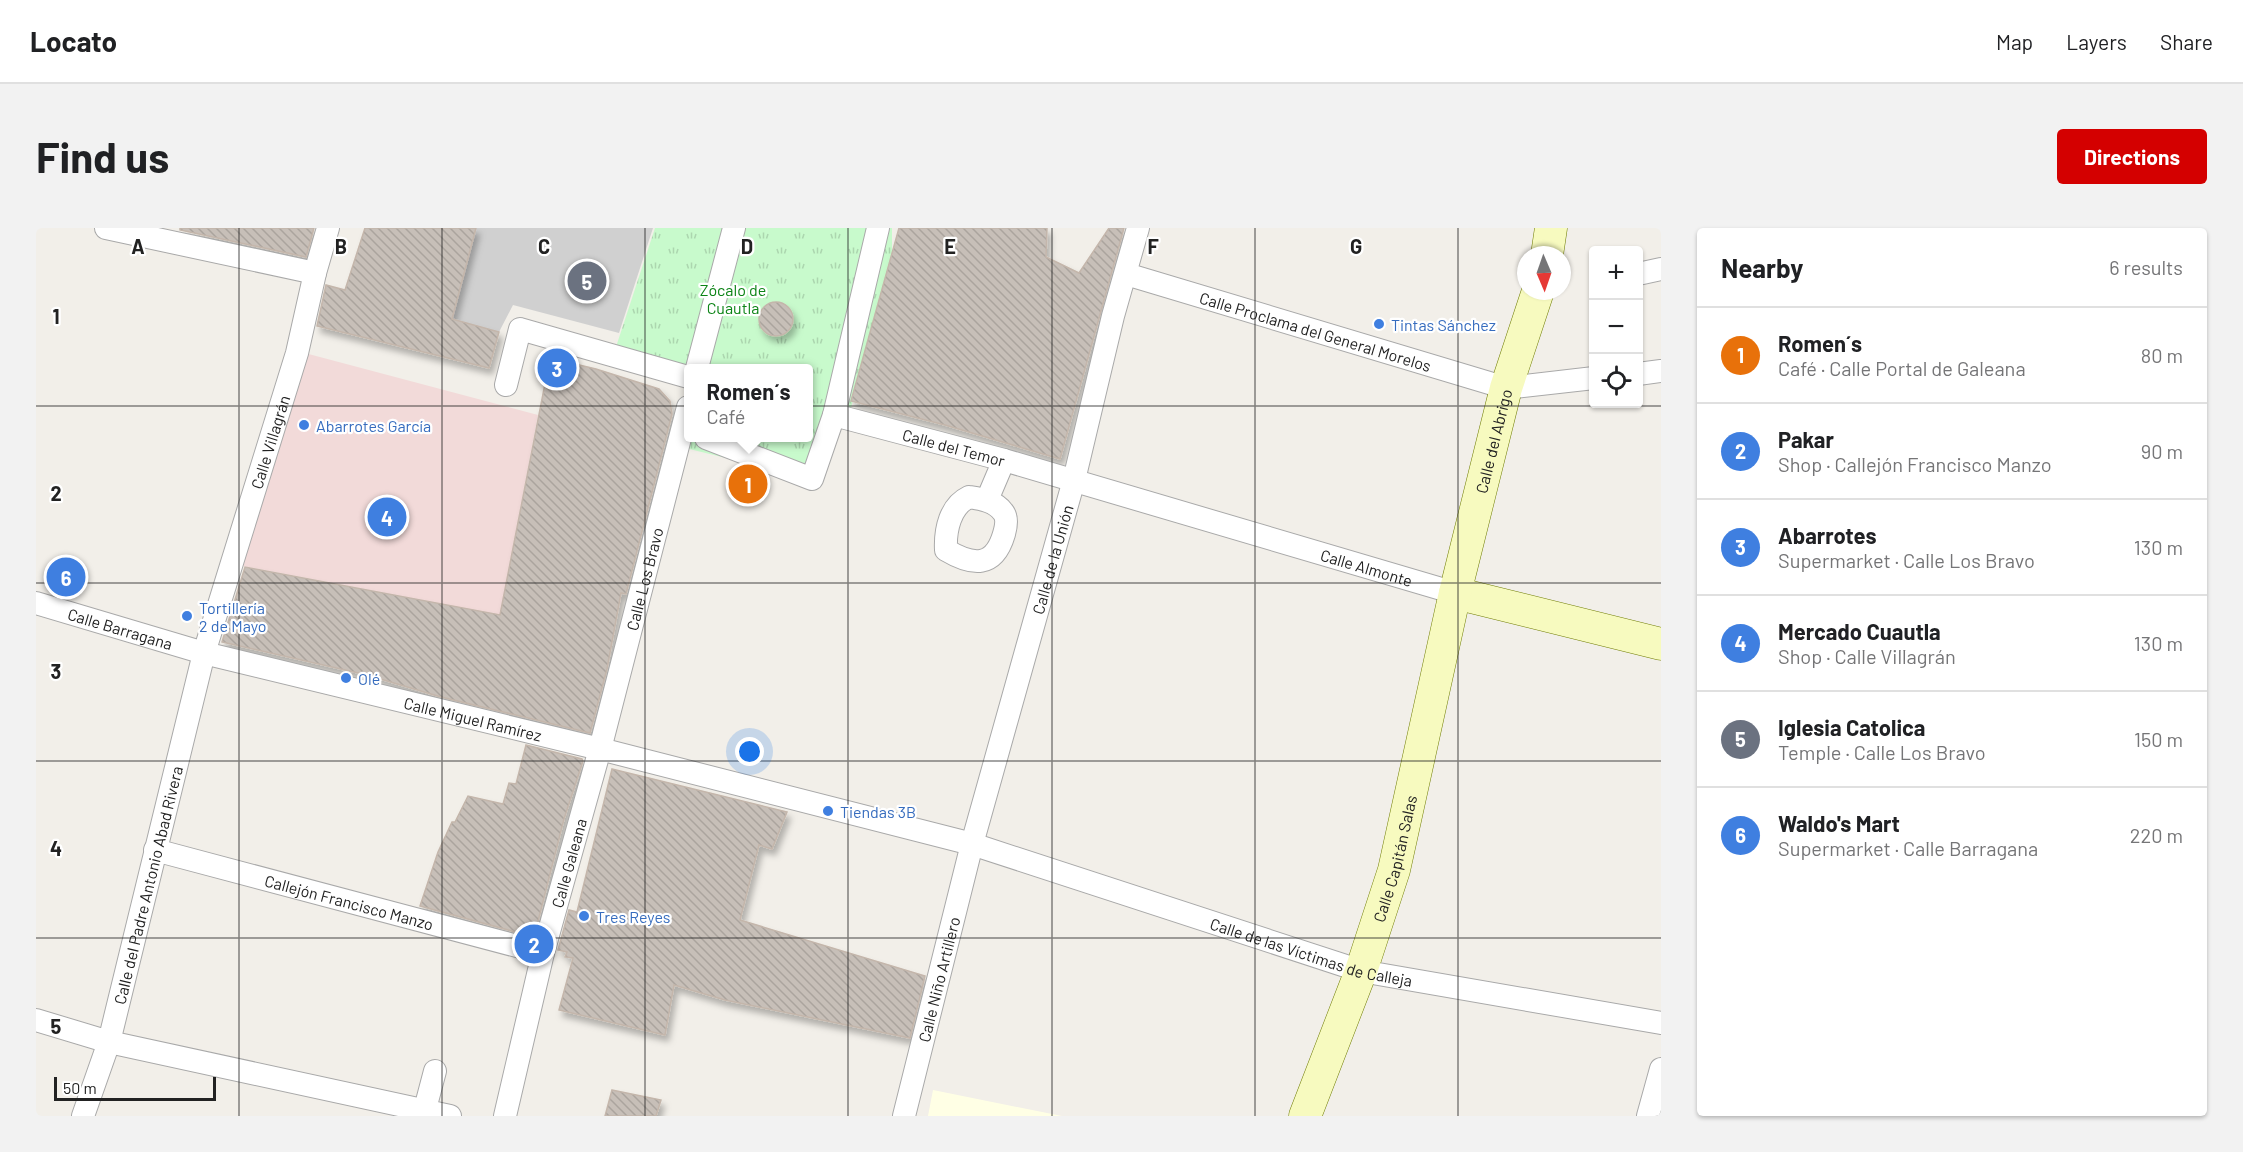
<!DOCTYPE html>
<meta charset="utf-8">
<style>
:root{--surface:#fff;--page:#f2f2f2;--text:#202124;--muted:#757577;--line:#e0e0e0;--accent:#d40000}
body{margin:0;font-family:Barlow,sans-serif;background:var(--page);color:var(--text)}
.controls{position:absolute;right:18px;top:18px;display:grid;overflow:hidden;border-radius:6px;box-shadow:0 2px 4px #0004}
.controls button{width:54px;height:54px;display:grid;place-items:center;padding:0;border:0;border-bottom:2px solid var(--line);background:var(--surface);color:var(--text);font:30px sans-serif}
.compass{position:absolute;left:1481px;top:18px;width:54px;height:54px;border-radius:50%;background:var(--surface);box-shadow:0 2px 4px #0004;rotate:178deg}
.scale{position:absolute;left:18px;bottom:15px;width:162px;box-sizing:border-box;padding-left:6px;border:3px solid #222;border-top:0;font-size:16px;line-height:21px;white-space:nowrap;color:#222;-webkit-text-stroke:4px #fff;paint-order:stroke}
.you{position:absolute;left:714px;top:524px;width:21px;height:21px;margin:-15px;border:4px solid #fff;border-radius:50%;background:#1a73e8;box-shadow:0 0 0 9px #1a73e833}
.badge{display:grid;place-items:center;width:39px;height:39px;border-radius:50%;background:var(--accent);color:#fff;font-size:20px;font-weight:700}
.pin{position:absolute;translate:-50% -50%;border:3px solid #fff;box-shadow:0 2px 6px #0006}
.popup{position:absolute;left:648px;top:136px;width:129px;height:78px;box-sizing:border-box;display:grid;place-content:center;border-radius:6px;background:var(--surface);filter:drop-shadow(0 2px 4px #0005);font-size:20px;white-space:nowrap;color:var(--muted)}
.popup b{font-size:22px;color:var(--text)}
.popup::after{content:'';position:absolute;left:50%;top:100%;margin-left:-12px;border:12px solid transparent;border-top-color:var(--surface)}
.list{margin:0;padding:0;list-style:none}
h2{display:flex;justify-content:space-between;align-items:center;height:78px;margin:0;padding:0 24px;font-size:26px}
h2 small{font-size:20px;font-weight:400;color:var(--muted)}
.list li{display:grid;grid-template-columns:39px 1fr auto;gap:18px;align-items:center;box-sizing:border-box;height:96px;padding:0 24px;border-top:2px solid var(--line)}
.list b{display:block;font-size:22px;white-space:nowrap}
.list p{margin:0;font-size:20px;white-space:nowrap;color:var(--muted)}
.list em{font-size:20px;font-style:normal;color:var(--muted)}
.icon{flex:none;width:33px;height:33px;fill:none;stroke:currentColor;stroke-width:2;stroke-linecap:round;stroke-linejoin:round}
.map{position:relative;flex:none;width:1625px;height:888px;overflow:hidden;border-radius:6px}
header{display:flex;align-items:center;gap:36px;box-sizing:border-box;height:84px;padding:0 30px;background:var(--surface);border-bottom:2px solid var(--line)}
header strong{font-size:28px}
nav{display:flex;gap:33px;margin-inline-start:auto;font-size:21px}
.intro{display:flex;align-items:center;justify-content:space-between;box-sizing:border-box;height:144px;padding:0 36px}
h1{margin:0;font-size:42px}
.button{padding:15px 27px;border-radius:6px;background:var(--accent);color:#fff;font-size:21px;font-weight:700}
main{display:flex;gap:36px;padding:0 36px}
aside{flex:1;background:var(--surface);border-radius:6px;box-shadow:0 2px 4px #0004}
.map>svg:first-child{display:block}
</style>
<header>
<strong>Locato</strong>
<nav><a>Map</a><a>Layers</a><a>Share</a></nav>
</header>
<div class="intro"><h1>Find us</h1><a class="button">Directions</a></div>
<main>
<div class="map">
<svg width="1625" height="888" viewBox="0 0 1625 888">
<defs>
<pattern id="park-tufts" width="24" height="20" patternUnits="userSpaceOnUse" patternTransform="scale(1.5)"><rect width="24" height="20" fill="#c8facc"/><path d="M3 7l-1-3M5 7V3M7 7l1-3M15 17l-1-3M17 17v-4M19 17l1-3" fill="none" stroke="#acd6af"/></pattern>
<pattern id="building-back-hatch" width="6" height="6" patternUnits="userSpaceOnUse" patternTransform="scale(1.5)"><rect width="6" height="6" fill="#c7bfb8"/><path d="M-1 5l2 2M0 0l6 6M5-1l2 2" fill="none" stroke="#aba49e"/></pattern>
<filter id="shadow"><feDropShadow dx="3.5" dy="6" stdDeviation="3" flood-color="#0004"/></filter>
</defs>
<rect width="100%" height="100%" fill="#f2efe9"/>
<polygon fill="#f2dad9" points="265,124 502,187 464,387 206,338"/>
<polygon fill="#ffffe5" points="897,862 1026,888 892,888"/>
<polygon fill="#d0d0d0" points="440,0 617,0 583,105 477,77 463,104 416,91"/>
<polygon fill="url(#park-tufts)" points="619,0 856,0 856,25 812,191 799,188 776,251 641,218 652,210 772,210 772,140 652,140 577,128"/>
<g fill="url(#building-back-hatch)" stroke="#c4b6ab" stroke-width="1.5" filter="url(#shadow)">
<polygon points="144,0 278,0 270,29 144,2"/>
<polygon points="329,0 440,0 416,91 463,104 453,140 281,98 290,57 309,62"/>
<polygon points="863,0 1011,0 1010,29 1043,45 1073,0 1088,0 1024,231 909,197 815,173"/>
<circle cx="740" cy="91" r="17"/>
<polygon points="514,130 560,141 623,161 634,173 636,186 590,366 585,365 571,441 554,505 405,469 331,447 186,414 209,339 464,387"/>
<polygon points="490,517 546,531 547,533 528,591 498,709 384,678 402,624 416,594 419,594 432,568 467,576 473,555 480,556"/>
<polygon points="576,541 751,584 736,621 723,617 704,692 889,748 874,810 689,772 638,757 629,807 523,782 537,730 529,729 531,724 522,722 533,682 541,684"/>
<polygon points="576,862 625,872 620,888 569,888"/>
</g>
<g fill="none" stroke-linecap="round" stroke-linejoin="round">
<g stroke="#a9a9a9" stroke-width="24">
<g id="street">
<polyline points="70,0 279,45"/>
<path id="s1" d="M1090,46L1470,160L1558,150"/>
<polyline points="1602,46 1625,41"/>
<polyline points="661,140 698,0"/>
<polyline points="1602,146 1625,143"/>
<polyline points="470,157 484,101 652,149"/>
<path id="s2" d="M798,187L968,232L1419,365"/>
<polyline points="670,210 776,251 798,187 842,0"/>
<path d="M933,269C945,271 959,273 967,284C972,290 970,299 968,306C958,340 937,338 910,322C909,302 914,278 933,269Z"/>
<polyline points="951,272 968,232"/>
<path id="s3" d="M0,375L168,425L564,521L936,616L1325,743L1625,795"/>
<path id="s4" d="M119,622L507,725"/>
<polyline points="0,792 73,814 414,888"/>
<polyline points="389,881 399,843"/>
<path id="s5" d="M47,888L73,814L168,425L261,125L279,45L292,0"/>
<path id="s6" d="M469,888L507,725L564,521L652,179"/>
<path id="s7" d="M868,888L936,616L1038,252L1077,88L1102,0"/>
<polyline points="1612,888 1625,841"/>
</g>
</g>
<g stroke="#707d05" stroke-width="33">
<g id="secondary">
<polyline points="1511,27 1515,0"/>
<polyline points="1419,365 1625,416"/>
<path id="s8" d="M1269,888L1325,743L1358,642L1419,365L1470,160L1502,63"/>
</g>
</g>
<use href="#street" stroke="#fff" stroke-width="22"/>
<use href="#secondary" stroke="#f7fabf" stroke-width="32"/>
</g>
<path fill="none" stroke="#222" stroke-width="1.5" stroke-opacity="0.55" d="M203,0V888M406,0V888M609,0V888M812,0V888M1016,0V888M1219,0V888M1422,0V888M0,178H1625M0,355H1625M0,533H1625M0,710H1625"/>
<g fill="#3f7fe0" stroke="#fff" stroke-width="2">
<circle cx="1343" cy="96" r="6"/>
<circle cx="268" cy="197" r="6"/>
<circle cx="151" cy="388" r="6"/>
<circle cx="310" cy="450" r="6"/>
<circle cx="792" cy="583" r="6"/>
<circle cx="548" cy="688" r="6"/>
</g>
<g text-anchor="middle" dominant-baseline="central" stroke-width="4.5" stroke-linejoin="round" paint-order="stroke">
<g font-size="16" fill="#0c8416" stroke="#fff">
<text x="697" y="61">Zócalo de<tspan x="697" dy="18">Cuautla</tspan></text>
</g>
<g font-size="16" fill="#366cbe" stroke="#fff" text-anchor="start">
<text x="1355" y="96">Tintas Sánchez</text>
<text x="280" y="197">Abarrotes García</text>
<text x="163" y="379">Tortillería<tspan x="163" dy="18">2 de Mayo</tspan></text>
<text x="322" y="450">Olé</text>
<text x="804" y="583">Tiendas 3B</text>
<text x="560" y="688">Tres Reyes</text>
</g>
<g font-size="16" fill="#222" stroke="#fff">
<text stroke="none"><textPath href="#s1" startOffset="198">Calle Proclama del General Morelos</textPath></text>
<text stroke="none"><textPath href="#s8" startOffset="702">Calle del Abrigo</textPath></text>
<text stroke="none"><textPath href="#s5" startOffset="700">Calle Villagrán</textPath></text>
<text stroke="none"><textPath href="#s2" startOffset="124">Calle del Temor</textPath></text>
<text stroke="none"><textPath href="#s7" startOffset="576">Calle de la Unión</textPath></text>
<text stroke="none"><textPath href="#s2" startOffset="554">Calle Almonte</textPath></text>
<text stroke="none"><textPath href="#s6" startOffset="555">Calle Los Bravo</textPath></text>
<text stroke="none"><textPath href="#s3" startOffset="88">Calle Barragana</textPath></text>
<text stroke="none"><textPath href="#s3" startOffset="452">Calle Miguel Ramírez</textPath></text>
<text stroke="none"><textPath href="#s8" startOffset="273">Calle Capitán Salas</textPath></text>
<text stroke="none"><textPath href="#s6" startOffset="261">Calle Galeana</textPath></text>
<text stroke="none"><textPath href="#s5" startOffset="240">Calle del Padre Antonio Abad Rivera</textPath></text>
<text stroke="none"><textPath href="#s4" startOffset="201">Callejón Francisco Manzo</textPath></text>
<text stroke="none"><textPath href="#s3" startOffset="1323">Calle de las Víctimas de Calleja</textPath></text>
<text stroke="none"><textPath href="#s7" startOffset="141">Calle Niño Artillero</textPath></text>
</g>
</g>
<g font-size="20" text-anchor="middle" font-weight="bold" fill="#222" stroke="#fff" stroke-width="4.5" stroke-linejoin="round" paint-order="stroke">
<text x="102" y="26">A</text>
<text x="305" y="26">B</text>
<text x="508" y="26">C</text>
<text x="711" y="26">D</text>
<text x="914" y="26">E</text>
<text x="1117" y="26">F</text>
<text x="1320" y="26">G</text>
<text x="20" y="96">1</text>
<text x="20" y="273">2</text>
<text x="20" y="451">3</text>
<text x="20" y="628">4</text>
<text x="20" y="806">5</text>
</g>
</svg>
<div class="controls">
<button>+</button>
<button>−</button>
<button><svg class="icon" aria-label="locate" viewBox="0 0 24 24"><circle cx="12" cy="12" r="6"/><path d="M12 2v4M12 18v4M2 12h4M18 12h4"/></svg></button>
</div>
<svg class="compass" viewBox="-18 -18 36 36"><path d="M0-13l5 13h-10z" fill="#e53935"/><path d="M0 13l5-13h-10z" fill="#757577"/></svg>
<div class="scale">50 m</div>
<div class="you"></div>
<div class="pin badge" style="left:712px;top:256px;background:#e8710a">1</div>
<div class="popup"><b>Romen´s</b>Café</div>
<div class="pin badge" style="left:498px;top:716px;background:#3f7fe0">2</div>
<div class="pin badge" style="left:521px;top:140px;background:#3f7fe0">3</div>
<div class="pin badge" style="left:351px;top:289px;background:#3f7fe0">4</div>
<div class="pin badge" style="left:551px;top:53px;background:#6b7280">5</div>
<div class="pin badge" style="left:30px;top:349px;background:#3f7fe0">6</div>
</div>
<aside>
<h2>Nearby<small>6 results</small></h2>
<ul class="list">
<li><span class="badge" style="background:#e8710a">1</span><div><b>Romen´s</b><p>Café · Calle Portal de Galeana</p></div><em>80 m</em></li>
<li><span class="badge" style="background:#3f7fe0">2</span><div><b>Pakar</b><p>Shop · Callejón Francisco Manzo</p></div><em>90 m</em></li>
<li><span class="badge" style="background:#3f7fe0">3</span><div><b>Abarrotes</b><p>Supermarket · Calle Los Bravo</p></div><em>130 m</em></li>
<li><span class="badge" style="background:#3f7fe0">4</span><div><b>Mercado Cuautla</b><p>Shop · Calle Villagrán</p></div><em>130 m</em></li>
<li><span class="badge" style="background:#6b7280">5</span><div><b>Iglesia Catolica</b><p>Temple · Calle Los Bravo</p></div><em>150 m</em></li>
<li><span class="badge" style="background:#3f7fe0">6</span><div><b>Waldo's Mart</b><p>Supermarket · Calle Barragana</p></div><em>220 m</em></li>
</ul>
</aside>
</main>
